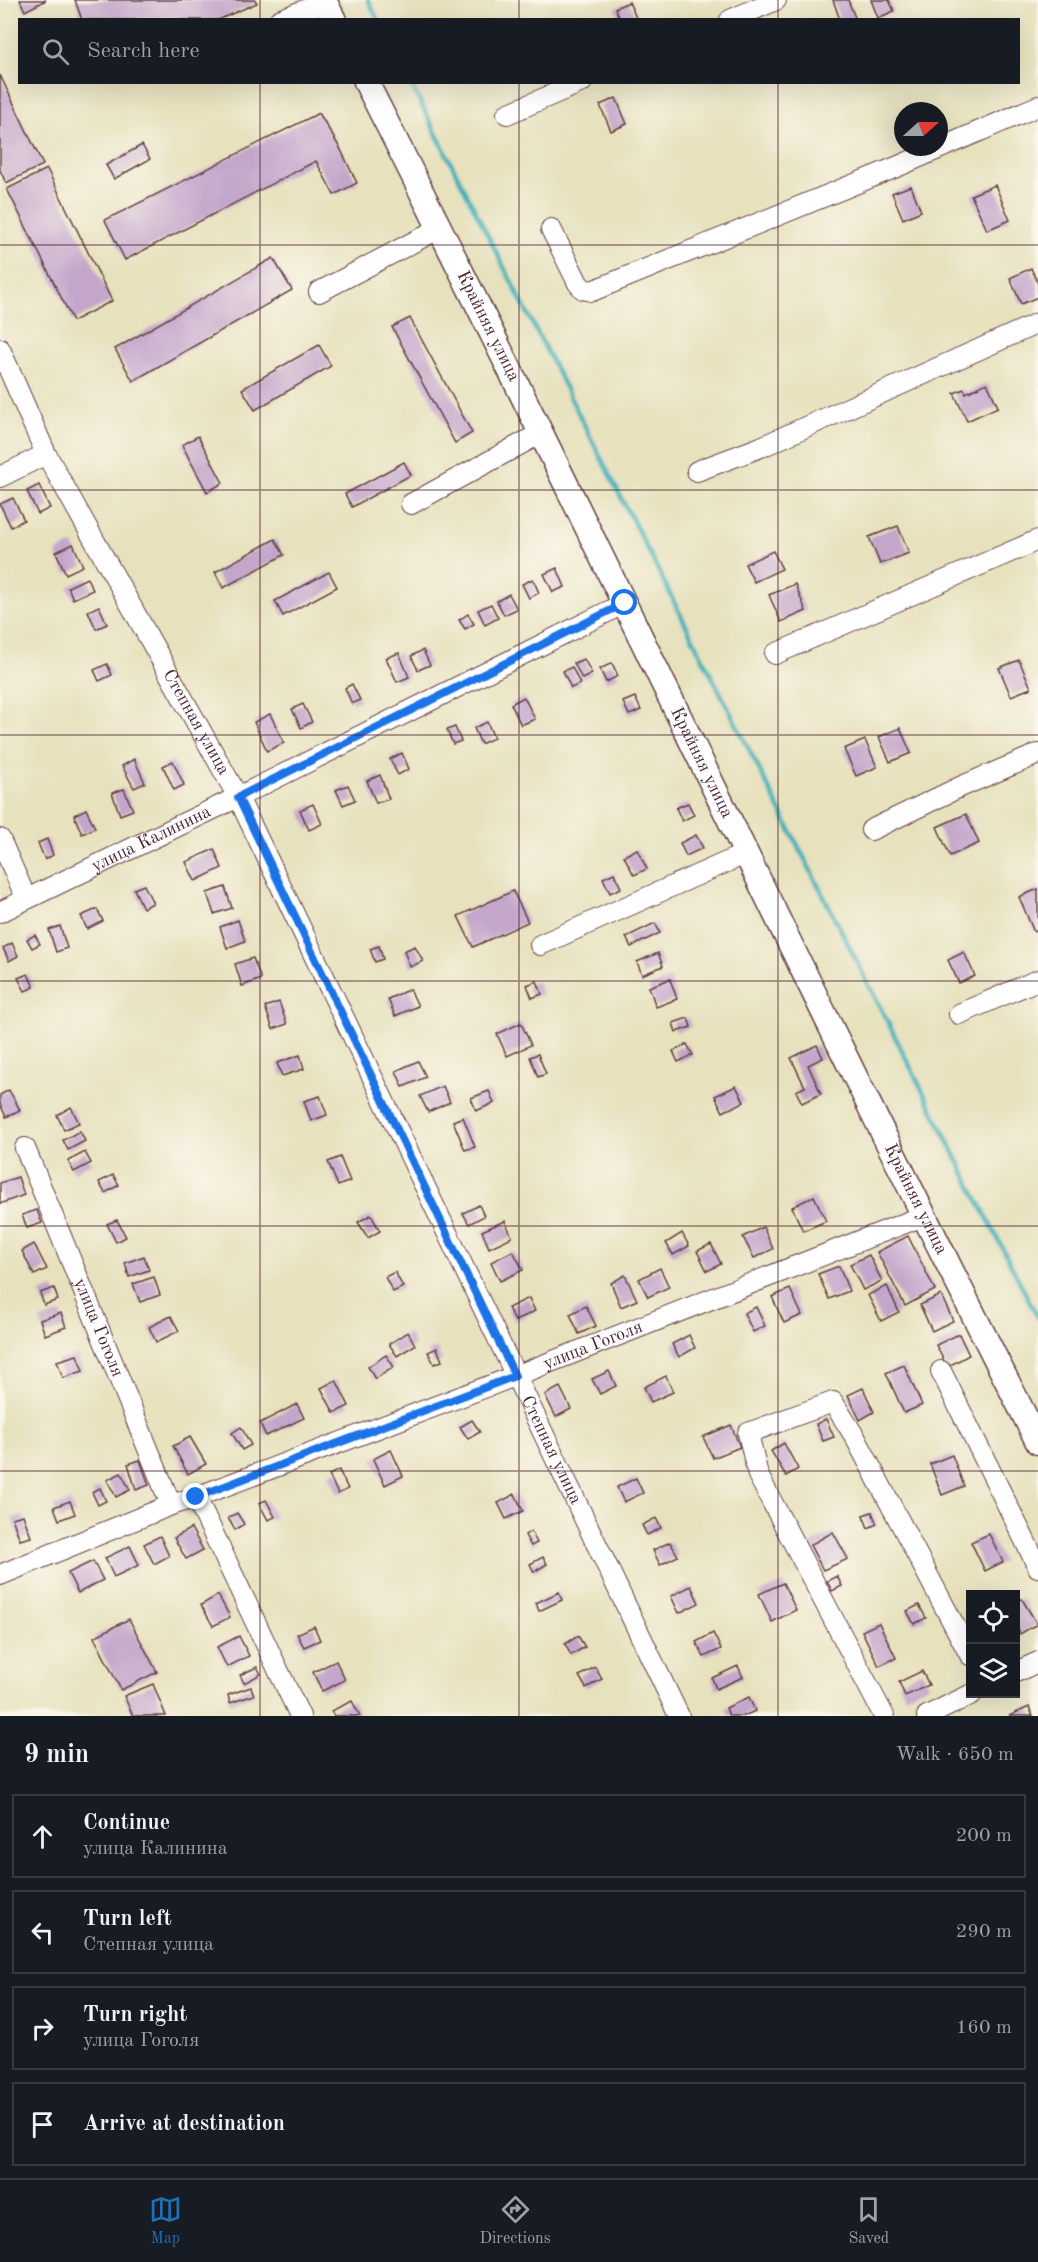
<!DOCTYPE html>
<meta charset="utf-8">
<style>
:root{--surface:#171b24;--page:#20242c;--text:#f1f3f6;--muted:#9ea1a6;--line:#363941;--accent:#1f6fb2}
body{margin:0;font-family:"Old Standard TT",serif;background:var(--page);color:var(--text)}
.controls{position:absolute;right:18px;bottom:18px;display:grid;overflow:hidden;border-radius:0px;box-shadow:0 6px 24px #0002}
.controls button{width:54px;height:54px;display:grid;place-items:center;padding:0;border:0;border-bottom:2px solid var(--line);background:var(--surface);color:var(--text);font:30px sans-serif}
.compass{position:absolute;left:894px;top:102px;width:54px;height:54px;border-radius:50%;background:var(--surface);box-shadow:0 6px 24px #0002;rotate:69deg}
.stop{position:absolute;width:18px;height:18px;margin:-14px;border:4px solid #1a73e8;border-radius:50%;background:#fff}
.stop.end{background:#1a73e8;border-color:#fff;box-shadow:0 2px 6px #0008}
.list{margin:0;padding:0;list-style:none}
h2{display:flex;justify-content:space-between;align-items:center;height:78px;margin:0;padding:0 24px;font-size:26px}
h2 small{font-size:20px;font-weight:400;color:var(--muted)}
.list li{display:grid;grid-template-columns:39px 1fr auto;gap:18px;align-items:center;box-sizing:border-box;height:84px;margin:0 12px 12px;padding:0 12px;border:2px solid var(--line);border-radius:0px}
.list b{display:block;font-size:22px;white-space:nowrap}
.list p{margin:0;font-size:20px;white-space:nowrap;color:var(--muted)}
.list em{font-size:20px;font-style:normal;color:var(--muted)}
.icon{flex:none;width:33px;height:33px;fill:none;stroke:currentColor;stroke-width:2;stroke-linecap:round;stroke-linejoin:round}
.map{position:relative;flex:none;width:1038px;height:1716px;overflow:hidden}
.search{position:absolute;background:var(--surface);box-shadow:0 6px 24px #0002;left:18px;right:18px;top:18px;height:66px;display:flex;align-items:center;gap:15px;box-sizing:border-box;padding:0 21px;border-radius:0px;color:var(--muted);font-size:22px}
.sheet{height:462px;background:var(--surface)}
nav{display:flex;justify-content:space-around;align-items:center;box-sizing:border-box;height:84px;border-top:2px solid var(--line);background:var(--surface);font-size:16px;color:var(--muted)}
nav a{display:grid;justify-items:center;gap:3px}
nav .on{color:var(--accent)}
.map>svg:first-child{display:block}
</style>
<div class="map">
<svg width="1038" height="1716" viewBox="0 0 1038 1716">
<rect width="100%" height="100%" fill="#fbf7ec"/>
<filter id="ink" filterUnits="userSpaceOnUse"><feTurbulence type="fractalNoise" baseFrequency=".0167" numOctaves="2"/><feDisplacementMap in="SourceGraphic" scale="12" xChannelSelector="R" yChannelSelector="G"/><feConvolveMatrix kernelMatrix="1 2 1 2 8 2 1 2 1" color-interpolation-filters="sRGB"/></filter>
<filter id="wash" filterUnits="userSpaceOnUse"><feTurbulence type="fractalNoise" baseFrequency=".008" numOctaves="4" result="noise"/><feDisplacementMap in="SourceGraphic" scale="24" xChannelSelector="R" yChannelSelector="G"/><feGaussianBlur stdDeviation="1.35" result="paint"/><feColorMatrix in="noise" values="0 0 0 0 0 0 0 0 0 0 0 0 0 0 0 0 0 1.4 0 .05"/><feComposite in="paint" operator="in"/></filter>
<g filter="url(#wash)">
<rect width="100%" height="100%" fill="#e7e1bd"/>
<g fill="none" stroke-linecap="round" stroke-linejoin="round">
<g stroke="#3eafb7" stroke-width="4.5">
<polyline points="368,0 378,20"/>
<polyline points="410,82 1038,1318"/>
</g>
</g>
<g id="blocks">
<g fill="#c3a6ca">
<polygon points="20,0 46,0 25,11"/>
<polygon points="75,0 255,0 257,3 218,20 82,20"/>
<polygon points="833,0 848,0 856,20 840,20"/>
<polygon points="871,0 889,0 894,11 878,18"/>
<polygon points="629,2 637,20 620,20 615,8"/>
<polygon points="0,75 43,165 6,183 0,170"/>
<polygon points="616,98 627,124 611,131 600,105"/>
<polygon points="319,113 340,148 357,183 334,195 316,161 125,260 105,220"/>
<polygon points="142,145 150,159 114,179 106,165"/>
<polygon points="47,169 112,301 73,321 7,189"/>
<polygon points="995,185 1010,220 987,230 971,195"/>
<polygon points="911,186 921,211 903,219 892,193"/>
<polygon points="273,258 292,290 133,381 115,349"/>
<polygon points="1031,268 1038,284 1038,297 1021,304 1010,278"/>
<polygon points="410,318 472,433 455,443 392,327"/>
<polygon points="319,345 331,366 255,410 242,389"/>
<polygon points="987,383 998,407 967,421 954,393 964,389 966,393"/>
<polygon points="198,436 223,483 207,492 182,445"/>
<polygon points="404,462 411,475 352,507 345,494"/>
<polygon points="39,485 50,508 38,514 27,491"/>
<polygon points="13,498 24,520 11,527 0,504"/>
<polygon points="898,526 909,553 880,564 869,537"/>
<polygon points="275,539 284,555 223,588 215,572"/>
<polygon points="73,544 83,566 66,574 56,552"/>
<polygon points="773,551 782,569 754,582 745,564"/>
<polygon points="557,568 565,587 553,592 544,574"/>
<polygon points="329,572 337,587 283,616 275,601"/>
<polygon points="87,578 93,590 73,599 68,587"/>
<polygon points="533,579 539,593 529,598 522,584"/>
<polygon points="795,584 806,611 781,622 769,595"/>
<polygon points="509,594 517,609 504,615 497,601"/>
<polygon points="491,604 498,618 485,625 478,610"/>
<polygon points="99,606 107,624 96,629 88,611"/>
<polygon points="468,614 474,624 465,629 459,620"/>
<polygon points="423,650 430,665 418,670 411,656"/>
<polygon points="399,653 409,677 397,682 386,658"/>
<polygon points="584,659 592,674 582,679 574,663"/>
<polygon points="1019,660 1031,688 1011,696 999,668"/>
<polygon points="612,663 618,676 606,682 600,669"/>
<polygon points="107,664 112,675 99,681 94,670"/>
<polygon points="572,667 580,684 571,688 563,671"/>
<polygon points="352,684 360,700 352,704 345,688"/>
<polygon points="524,697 535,719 521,725 511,704"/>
<polygon points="635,697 641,710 629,715 623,702"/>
<polygon points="303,704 312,722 301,728 292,709"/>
<polygon points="270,714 284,743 267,751 254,722"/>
<polygon points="487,722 494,738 481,744 474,728"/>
<polygon points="455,727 461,741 453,744 447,730"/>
<polygon points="900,728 911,753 890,762 879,737"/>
<polygon points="865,740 877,767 856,776 844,749"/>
<polygon points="402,753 409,769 398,775 390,759"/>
<polygon points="134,759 145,783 134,788 122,766"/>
<polygon points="173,761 184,785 174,790 163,766"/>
<polygon points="380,775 389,799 376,803 367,781"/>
<polygon points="348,785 355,800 343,805 336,790"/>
<polygon points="124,789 133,810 120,815 112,793"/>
<polygon points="688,803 694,815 682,821 676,808"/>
<polygon points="313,804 322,824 309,830 300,810"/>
<polygon points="86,809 95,828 82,834 74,815"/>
<polygon points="966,814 979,843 950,856 937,827"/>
<polygon points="696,835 703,848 686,856 680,843"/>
<polygon points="47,839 53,855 45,860 38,843"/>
<polygon points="214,849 222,868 195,881 186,862"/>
<polygon points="637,849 647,869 634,875 624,856"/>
<polygon points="614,873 621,888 610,893 603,878"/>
<polygon points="144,885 153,903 143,908 134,889"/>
<polygon points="225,887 232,908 214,914 207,893"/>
<polygon points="1038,889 1038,930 1034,932 1019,897"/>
<polygon points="513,891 528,922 473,947 458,916"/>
<polygon points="97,909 103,921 87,929 81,916"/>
<polygon points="238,920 245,941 227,948 220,927"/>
<polygon points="655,923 660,933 631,947 626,937"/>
<polygon points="60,926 67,948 56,952 49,930"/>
<polygon points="35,935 40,944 32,948 27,939"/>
<polygon points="12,943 18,956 9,961 3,948"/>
<polygon points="379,946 383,959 375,962 370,949"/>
<polygon points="415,946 423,961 410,967 404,951"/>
<polygon points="964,952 975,976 959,983 948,960"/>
<polygon points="658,953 663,966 642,975 637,962"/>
<polygon points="253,958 261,979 242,986 235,964"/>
<polygon points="28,974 34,987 25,991 18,978"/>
<polygon points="670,979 677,999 656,1007 649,987"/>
<polygon points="537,981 542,994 532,998 527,985"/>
<polygon points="410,989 418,1006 395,1016 388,999"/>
<polygon points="279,1002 287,1024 273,1029 265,1007"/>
<polygon points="688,1018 691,1027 676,1032 673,1023"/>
<polygon points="521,1023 531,1045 507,1056 497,1034"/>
<polygon points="687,1044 693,1055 678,1062 673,1051"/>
<polygon points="817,1045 823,1058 808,1065 821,1094 802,1103 796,1091 805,1087 791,1058"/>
<polygon points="538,1054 546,1074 538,1077 530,1057"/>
<polygon points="300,1055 304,1069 282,1076 277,1063"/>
<polygon points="418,1061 426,1077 403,1087 396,1071"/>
<polygon points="443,1086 450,1102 428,1112 420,1096"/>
<polygon points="736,1086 744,1102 723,1112 715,1096"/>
<polygon points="9,1090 20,1110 6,1117 0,1104 0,1095"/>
<polygon points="489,1091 494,1103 476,1111 471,1098"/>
<polygon points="320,1096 327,1115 311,1121 304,1101"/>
<polygon points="71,1107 79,1123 64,1130 57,1115"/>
<polygon points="463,1117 475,1147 465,1150 453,1121"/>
<polygon points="80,1131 85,1141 68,1150 63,1140"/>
<polygon points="85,1152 91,1163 74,1172 68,1161"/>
<polygon points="340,1157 350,1181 338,1186 328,1162"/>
<polygon points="113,1175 119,1185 105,1193 99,1182"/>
<polygon points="18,1177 24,1195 0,1204 0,1183"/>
<polygon points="814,1196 826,1221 803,1231 792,1207"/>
<polygon points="479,1205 484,1216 469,1224 463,1213"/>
<polygon points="37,1210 42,1223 27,1228 22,1215"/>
<polygon points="371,1215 380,1231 368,1238 358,1222"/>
<polygon points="117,1220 126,1237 116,1242 107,1224"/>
<polygon points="505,1221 512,1237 489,1248 482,1231"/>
<polygon points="763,1227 773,1249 754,1258 743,1237"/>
<polygon points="682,1233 689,1246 673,1255 666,1243"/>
<polygon points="908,1236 935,1290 905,1306 877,1252"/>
<polygon points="34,1244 47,1269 34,1275 22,1251"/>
<polygon points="711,1244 721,1264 707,1271 697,1251"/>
<polygon points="513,1251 523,1270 500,1281 491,1262"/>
<polygon points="869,1255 882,1281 863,1290 850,1264"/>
<polygon points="144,1256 149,1270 129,1277 125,1263"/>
<polygon points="839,1266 849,1291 829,1299 818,1274"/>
<polygon points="660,1268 669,1287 648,1297 639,1279"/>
<polygon points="395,1272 403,1287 393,1292 385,1277"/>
<polygon points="625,1275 637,1300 621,1307 611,1283"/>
<polygon points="154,1277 160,1295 140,1302 133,1284"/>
<polygon points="887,1286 899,1312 881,1321 868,1295"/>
<polygon points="54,1288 58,1300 44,1305 40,1293"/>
<polygon points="790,1289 802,1315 784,1323 772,1297"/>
<polygon points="941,1295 953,1321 932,1331 920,1305"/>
<polygon points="529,1298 535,1311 515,1321 508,1308"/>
<polygon points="586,1306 596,1326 579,1334 570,1314"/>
<polygon points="756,1307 765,1326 753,1332 744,1313"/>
<polygon points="61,1313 66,1327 45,1335 40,1320"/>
<polygon points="171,1316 179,1331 156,1342 149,1327"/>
<polygon points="408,1332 415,1345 397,1356 389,1344"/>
<polygon points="959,1334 969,1355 947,1367 936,1345"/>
<polygon points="689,1335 695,1348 679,1357 672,1344"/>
<polygon points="437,1348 442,1361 434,1364 428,1352"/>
<polygon points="77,1355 83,1371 63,1378 57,1361"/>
<polygon points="386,1355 394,1367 375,1379 368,1367"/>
<polygon points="904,1365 922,1405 904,1413 886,1373"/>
<polygon points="609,1371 616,1386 600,1394 592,1379"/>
<polygon points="666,1376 673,1392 651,1402 644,1387"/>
<polygon points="336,1380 349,1406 334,1413 321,1388"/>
<polygon points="560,1387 571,1409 556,1417 545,1395"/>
<polygon points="863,1388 874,1412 860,1420 848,1395"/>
<polygon points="297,1404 304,1418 266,1436 260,1423"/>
<polygon points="826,1419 834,1437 823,1441 816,1424"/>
<polygon points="472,1420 480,1432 468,1439 460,1427"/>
<polygon points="731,1425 740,1447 713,1458 703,1437"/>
<polygon points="241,1427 251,1445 242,1450 232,1433"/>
<polygon points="190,1437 206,1464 188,1474 173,1446"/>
<polygon points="784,1443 798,1469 786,1476 771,1451"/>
<polygon points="391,1450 403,1476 385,1485 373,1459"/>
<polygon points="952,1455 964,1486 942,1495 930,1464"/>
<polygon points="140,1460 149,1485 136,1490 128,1464"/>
<polygon points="339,1470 348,1489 338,1494 329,1475"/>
<polygon points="121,1473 130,1490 116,1497 107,1480"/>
<polygon points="636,1478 643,1493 624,1502 617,1487"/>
<polygon points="100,1488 106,1501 98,1505 92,1492"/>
<polygon points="515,1494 523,1511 506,1519 498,1503"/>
<polygon points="266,1500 275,1517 268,1520 259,1503"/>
<polygon points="70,1501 75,1514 59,1520 54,1507"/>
<polygon points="872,1512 877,1524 868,1528 863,1515"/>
<polygon points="237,1513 244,1524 235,1530 228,1518"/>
<polygon points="23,1515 31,1537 20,1540 12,1518"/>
<polygon points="656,1518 661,1528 647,1535 642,1525"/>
<polygon points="191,1528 203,1550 186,1559 174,1538"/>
<polygon points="531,1531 537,1543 531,1546 525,1535"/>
<polygon points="833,1532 848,1559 823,1570 810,1545"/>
<polygon points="989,1534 1003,1562 985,1571 971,1542"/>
<polygon points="160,1536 169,1556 154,1564 144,1544"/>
<polygon points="670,1542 678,1556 660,1565 653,1550"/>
<polygon points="130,1546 139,1565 114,1577 105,1558"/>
<polygon points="543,1557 547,1564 534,1572 530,1564"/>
<polygon points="93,1561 103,1580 78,1593 68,1573"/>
<polygon points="837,1576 842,1586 832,1591 827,1581"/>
<polygon points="783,1583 796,1610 772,1622 759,1594"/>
<polygon points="691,1586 699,1603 679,1613 671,1596"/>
<polygon points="559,1592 562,1600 539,1611 536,1603"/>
<polygon points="218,1595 230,1617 213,1626 201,1605"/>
<polygon points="1022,1599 1037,1624 1020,1634 1016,1625 1016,1602"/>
<polygon points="919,1605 926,1618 914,1624 907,1611"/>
<polygon points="129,1619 157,1672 121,1690 94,1637"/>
<polygon points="879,1623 896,1658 879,1666 862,1631"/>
<polygon points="314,1626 320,1640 304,1647 297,1634"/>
<polygon points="713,1633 721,1649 704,1657 696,1642"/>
<polygon points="239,1636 249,1656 227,1667 217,1647"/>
<polygon points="578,1636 585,1647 571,1655 565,1644"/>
<polygon points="336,1661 345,1680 322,1691 313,1672"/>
<polygon points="738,1666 743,1677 716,1689 712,1678"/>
<polygon points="257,1667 261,1674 244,1683 240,1675"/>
<polygon points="595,1667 602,1679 586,1688 579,1676"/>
<polygon points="922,1671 929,1685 905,1696 899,1682"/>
<polygon points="153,1684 166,1716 133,1716 124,1696"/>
<polygon points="251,1687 254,1695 230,1703 228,1695"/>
<polygon points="749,1697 755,1711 744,1716 729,1716 726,1708"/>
<polygon points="352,1701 360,1716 334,1716 331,1711"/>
<polygon points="1029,1707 1033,1716 1009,1716"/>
</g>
</g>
</g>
<g filter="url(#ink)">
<use href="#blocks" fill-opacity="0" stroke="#623c41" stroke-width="1.5"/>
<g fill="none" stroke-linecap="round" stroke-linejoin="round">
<g stroke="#623c41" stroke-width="22">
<g id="minor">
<polyline points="279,20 325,2"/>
<polyline points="730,20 776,0"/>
<polyline points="507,114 582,82"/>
<polyline points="551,229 578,283 583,289 592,291 894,168 1038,106"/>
<polyline points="319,292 440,228"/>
<path id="s1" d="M0,349L46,454L238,797L679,1716"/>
<polyline points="697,471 761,447 1038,323"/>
<polyline points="0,477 46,454"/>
<polyline points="411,504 541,433"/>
<polyline points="775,654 1038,540"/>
<polyline points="871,830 960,787 1038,754"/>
<polyline points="0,839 26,898"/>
<path id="s2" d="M0,912L238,797L625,603"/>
<polyline points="540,945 747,853"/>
<polyline points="959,1014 1038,980"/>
<path id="s3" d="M25,1148L171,1505"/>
<polyline points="941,1371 1038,1567"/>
<polyline points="196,1497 300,1716"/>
<path id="s4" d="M0,1575L171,1505L196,1497L515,1376L923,1216"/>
<polyline points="1016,1672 1038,1662"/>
<polyline points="884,1716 758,1475 748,1433 833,1402 855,1437 970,1655"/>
<polyline points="927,1716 972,1694"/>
</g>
</g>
<g stroke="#623c41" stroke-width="27">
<g id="major">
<polyline points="324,0 334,20"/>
<path id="s5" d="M366,82C595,533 808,992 1038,1442"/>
</g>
</g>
<use href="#minor" stroke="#fff" stroke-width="20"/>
<use href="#major" stroke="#fff" stroke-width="24"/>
</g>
</g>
<g fill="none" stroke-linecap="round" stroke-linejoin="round" filter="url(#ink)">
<polyline stroke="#1a73e8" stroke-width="8" points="196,1497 515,1376 238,797 625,603"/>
</g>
<path fill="none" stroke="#4a1f2b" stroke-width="1.5" stroke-opacity="0.55" d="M260,0V20M519,0V20M778,0V20M260,82V1716M519,82V1716M778,82V1716M0,245H1038M0,490H1038M0,735H1038M0,981H1038M0,1226H1038M0,1471H1038"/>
<g text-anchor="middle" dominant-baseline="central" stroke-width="4.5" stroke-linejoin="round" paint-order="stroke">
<g font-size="18" fill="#4a1f2b" stroke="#fbf7ec">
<text stroke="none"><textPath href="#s5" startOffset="273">Крайняя улица</textPath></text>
<text stroke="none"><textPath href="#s1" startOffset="422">Степная улица</textPath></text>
<text stroke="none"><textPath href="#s5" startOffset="759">Крайняя улица</textPath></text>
<text stroke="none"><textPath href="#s2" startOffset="168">улица Калинина</textPath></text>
<text stroke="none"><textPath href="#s5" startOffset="1245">Крайняя улица</textPath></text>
<text stroke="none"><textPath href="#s3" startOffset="194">улица Гоголя</textPath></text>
<text stroke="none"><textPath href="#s4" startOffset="636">улица Гоголя</textPath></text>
<text stroke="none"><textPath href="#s1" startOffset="1232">Степная улица</textPath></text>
</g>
</g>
</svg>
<div class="controls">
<button><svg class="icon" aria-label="locate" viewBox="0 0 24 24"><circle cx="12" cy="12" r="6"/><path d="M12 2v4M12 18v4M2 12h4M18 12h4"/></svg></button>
<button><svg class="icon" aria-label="layers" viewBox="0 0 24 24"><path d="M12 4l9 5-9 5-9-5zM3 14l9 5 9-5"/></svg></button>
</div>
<svg class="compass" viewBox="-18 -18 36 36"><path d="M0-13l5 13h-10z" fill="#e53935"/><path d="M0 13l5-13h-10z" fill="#9ea1a6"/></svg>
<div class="stop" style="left:625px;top:603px"></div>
<div class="stop end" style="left:196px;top:1497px"></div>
<div class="search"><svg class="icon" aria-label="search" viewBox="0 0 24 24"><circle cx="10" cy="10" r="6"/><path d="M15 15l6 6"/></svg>Search here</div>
</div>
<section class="sheet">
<h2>9 min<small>Walk · 650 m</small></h2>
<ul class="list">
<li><svg class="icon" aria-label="ahead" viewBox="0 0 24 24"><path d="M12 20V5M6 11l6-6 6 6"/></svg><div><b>Continue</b><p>улица Калинина</p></div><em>200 m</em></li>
<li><svg class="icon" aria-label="left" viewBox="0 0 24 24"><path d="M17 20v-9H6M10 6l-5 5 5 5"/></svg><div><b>Turn left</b><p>Степная улица</p></div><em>290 m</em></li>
<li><svg class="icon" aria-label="right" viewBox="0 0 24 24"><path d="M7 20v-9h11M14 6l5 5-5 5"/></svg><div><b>Turn right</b><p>улица Гоголя</p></div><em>160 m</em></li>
<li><svg class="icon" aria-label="arrive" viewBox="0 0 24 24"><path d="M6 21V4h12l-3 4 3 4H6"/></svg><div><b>Arrive at destination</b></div></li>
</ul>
</section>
<nav>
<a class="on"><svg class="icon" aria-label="map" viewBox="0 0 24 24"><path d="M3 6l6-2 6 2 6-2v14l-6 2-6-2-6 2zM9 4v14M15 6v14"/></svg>Map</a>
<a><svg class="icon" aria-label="directions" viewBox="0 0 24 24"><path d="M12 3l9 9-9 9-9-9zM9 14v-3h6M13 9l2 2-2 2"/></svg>Directions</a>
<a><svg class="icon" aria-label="saved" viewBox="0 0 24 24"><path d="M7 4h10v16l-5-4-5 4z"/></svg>Saved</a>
</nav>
